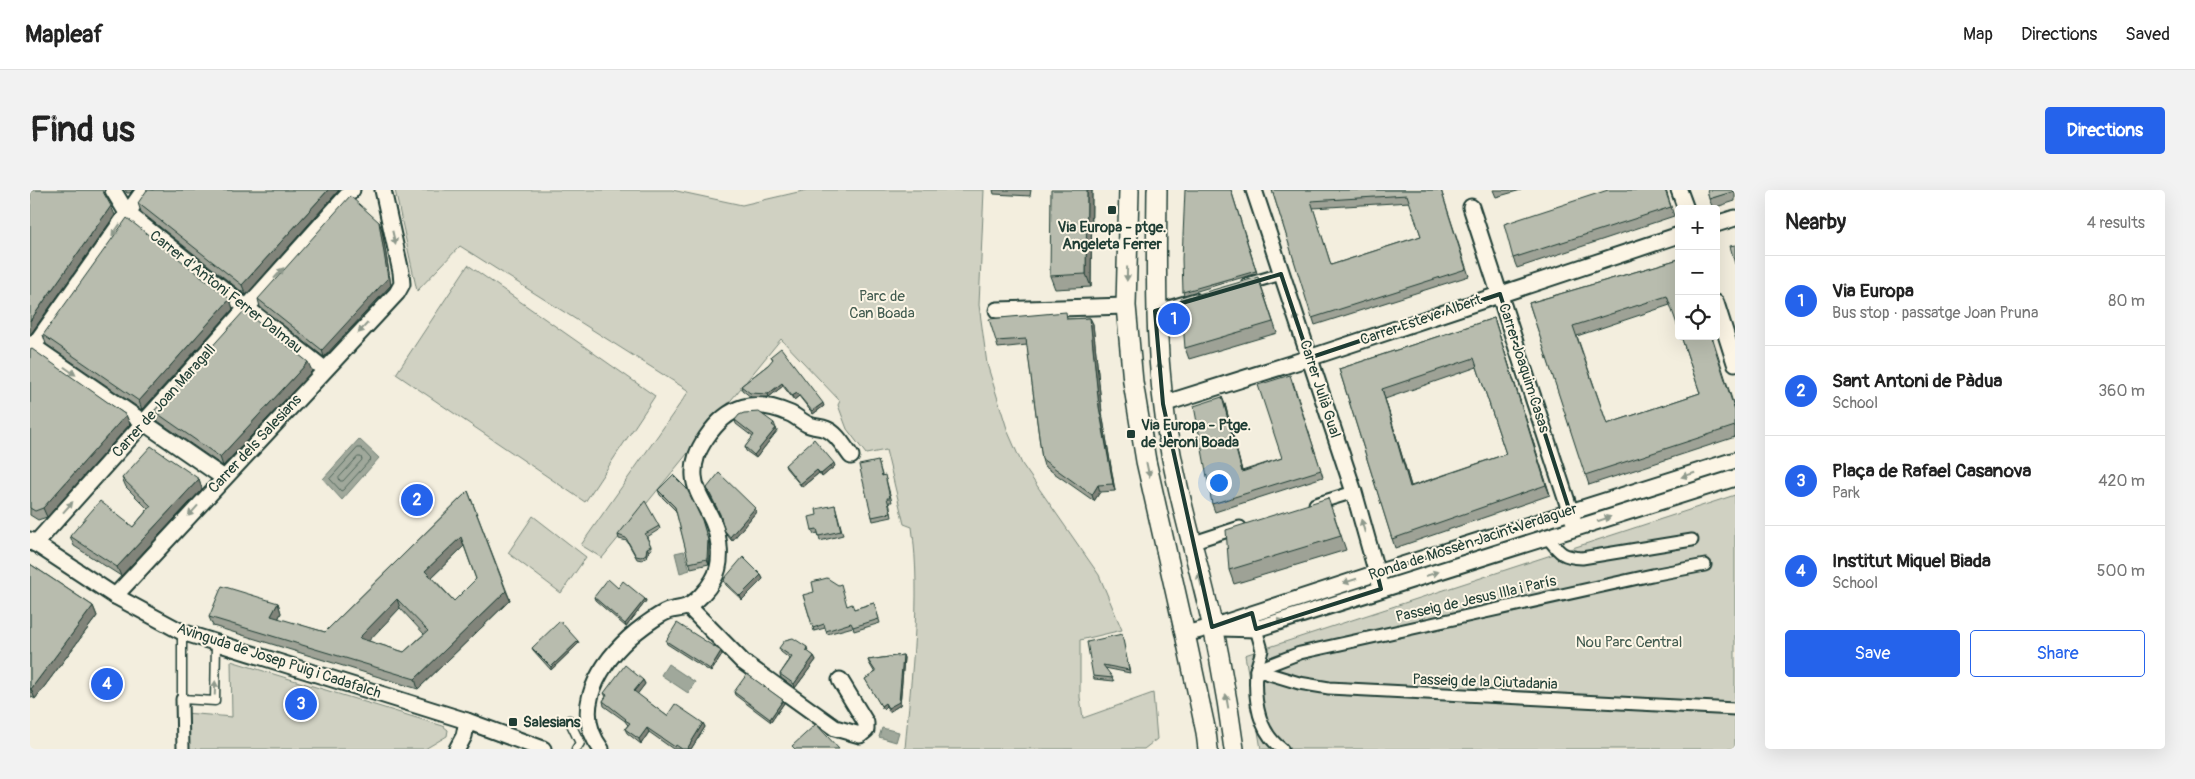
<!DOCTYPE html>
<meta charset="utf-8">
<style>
:root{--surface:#fff;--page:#f2f2f2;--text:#222;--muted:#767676;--line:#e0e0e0;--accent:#2563eb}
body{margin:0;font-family:Pangolin,sans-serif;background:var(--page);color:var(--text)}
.controls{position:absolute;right:15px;top:15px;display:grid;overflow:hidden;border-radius:5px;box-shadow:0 5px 20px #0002}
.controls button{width:45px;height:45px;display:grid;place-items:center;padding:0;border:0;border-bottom:1px solid var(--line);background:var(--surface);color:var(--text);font:25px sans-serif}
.you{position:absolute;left:1188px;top:292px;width:18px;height:18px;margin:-12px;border:4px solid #fff;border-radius:50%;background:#1a73e8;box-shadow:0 0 0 8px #1a73e833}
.badge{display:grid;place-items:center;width:32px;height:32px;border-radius:50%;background:var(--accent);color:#fff;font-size:16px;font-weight:700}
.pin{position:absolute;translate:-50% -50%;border:2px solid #fff;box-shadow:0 1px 5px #0006}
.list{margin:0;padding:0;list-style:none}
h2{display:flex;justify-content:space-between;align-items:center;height:65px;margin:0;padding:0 20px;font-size:21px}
h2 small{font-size:16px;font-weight:400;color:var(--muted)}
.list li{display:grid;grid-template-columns:32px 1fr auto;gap:15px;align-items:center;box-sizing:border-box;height:90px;padding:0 20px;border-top:1px solid var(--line)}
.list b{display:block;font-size:19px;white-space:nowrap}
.list p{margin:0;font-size:16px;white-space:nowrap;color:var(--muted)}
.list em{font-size:16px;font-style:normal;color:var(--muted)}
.actions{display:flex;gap:10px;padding:15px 20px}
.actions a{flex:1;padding:11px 0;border:1px solid var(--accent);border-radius:5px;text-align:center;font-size:18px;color:var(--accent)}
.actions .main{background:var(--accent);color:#fff}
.icon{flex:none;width:28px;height:28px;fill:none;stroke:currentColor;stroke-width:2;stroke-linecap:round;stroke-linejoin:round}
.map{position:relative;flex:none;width:1705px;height:559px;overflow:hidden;border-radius:5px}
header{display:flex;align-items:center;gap:30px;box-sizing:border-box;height:70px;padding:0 25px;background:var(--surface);border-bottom:1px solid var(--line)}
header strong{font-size:24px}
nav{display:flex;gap:28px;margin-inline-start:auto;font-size:18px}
.intro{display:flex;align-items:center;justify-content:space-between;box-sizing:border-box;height:120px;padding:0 30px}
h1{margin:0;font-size:35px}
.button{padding:12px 22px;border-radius:5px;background:var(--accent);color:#fff;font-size:18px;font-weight:700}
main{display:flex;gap:30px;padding:0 30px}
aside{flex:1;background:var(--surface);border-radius:5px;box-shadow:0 5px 20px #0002}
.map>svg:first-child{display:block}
</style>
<header>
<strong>Mapleaf</strong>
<nav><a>Map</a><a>Directions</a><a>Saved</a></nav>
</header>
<div class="intro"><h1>Find us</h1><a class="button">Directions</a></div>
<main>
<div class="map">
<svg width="1705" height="559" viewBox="0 0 1705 559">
<rect width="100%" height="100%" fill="#f3eede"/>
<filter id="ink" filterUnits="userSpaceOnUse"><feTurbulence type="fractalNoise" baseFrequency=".02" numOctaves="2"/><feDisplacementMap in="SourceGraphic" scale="10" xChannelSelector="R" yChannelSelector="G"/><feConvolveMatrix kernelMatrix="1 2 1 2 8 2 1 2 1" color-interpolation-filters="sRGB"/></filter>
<g filter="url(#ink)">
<g fill="#d0d1c2" stroke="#78877b">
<path d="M365,0H642L712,15L777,0H954L949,115L957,174L978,242L992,274L1069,385L1092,440L1050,450V507L1053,528L1123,503L1127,549L1114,559H875C881,486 892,410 882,337L874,334L856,260L836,264L817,239L808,215L810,211L751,149L572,368L551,355L659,201L430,56L387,101Z"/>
<polygon points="438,75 625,206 555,312 366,184"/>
<polygon points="1705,305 1705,559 1231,559 1215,465"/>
<polygon points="503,326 556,367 531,403 478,363"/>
<polygon points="201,471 413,536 418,540 417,546 395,559 156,559 155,523 202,527"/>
</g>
<g fill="#a0a89b" stroke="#6c7d72">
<polygon points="329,249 349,268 312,310 293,289"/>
<polygon points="654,361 660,380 650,383 645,363"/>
<polygon points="638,474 665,492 658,503 631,485"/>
<polygon points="852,538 869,542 866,552 849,547"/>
</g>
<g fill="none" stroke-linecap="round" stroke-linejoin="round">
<g stroke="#53685d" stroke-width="1">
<polygon points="328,258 331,258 341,269 313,300 311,301 300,289"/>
<polygon points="328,267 331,267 332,270 313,291 310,291 309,288"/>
</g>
<g stroke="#1f3d34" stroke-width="11">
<g id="service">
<polyline points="152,442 152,509 185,511 186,453"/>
<polyline points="539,530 550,553 546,559"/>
</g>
</g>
<g stroke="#1f3d34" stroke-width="15">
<g id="pedestrian">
<polyline points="1217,94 1251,84"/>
<polyline points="1125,121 1165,109"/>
<polyline points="1285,314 1324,302"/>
<path d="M1518,348C1530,363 1532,367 1552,368L1662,350"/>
<polyline points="1161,353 1210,337"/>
<polyline points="1224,432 1232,460 1226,480 1269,493 1299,498 1705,519"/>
<polyline points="152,509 153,559"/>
<path d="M1252,559C1227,541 1224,508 1226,480L1270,463L1622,385L1675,375"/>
</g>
</g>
<g stroke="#1f3d34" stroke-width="19">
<g id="minor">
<polyline points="83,0 97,23 294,179"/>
<polyline points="1224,0 1324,302 1349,391"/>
<polyline points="1649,0 1656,19"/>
<polyline points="1441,17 1543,330"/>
<polyline points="1686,34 1705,28"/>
<polyline points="1686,113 1705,173"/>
<polyline points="967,120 1096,116"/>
<polyline points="0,154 194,288"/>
<polyline points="0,161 114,0"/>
<polyline points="1133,214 1279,168 1649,45"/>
<polyline points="0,350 85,406 152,442 437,531 513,559"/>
<polyline points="5,354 322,0"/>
<polyline points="85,406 367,103 372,94 371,82 353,0"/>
<polyline points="658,416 713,472 805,538 830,545 836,540 836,533 810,490"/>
<polyline points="1191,438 1226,439 1705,288"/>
<polyline points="1155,444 1182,437 1347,383 1705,270"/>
<polyline points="427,559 434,546 437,531"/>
<path d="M571,559C537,514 578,462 615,435C622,430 630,424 638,421C644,419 651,419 656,417C666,413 678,399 683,390C693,374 690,349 683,332C677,317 665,303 664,286C663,271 668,260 676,248C699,214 724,208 761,224C767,227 771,231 777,234C783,237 790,237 796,239C807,243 814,257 821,266"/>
</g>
</g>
<g stroke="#1f3d34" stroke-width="22">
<g id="tertiary">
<polyline points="1099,0 1096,116 1103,192 1116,271 1155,444 1176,542 1178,559"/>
<path d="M1127,0C1126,90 1124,174 1141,264C1154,332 1176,398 1189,466C1195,497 1200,528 1204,559"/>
</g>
</g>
<use href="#service" stroke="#fcf5e5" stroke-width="8"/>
<use href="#pedestrian" stroke="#fcf5e5" stroke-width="11"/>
<use href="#minor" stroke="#fcf5e5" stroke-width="15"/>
<use href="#tertiary" stroke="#fcf5e5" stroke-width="19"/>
</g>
<g fill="#9ea296" stroke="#1f3d34" fill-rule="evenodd">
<polygon points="95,0 103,0 100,3 97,3"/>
<polygon points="309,0 216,105 111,22 108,13"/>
<polygon points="963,0 1001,0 1000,6 964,4"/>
<polygon points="1062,0 1061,97 1025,99 1020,86"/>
<polygon points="1201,0 1227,83 1154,105 1153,102"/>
<path d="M1242,0H1411L1439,86L1285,135ZM1380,12L1391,46L1301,75L1283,18Z"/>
<polygon points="1463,0 1491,0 1466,7"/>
<polygon points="1636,0 1644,26 1487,78 1483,68"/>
<polygon points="1705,0 1705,11 1683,18 1679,9"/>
<polygon points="349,32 352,40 361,95 294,167 230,117 228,109"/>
<polygon points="1649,69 1640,115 1547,146 1577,234 1670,203 1651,146 1682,146 1705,219 1705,247 1559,295 1499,113"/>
<polygon points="1232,98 1247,143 1159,169 1155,158"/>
<polygon points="200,109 203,119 112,220 16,154 13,145"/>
<polygon points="1060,128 1063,134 1072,223 1085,301 1070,302 1064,311 1014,276 1012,269 997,155 968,158 966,151 1038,129"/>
<path d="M1464,128L1520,305L1365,358L1309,179ZM1447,177L1476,264L1381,296L1355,209Z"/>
<polygon points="0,160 96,225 100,234 17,327 8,330 0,325"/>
<polygon points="741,166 794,216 783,224 769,206 764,210 753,196 739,207 721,207 712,200 711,196 738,175 743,170"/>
<polygon points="282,181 193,276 128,231 124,221"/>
<polygon points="1263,192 1293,287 1185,322 1182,314 1195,214 1212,281 1252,268"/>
<polygon points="705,230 744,233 747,241 726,268 716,261 715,257 723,247 706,234"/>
<polygon points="848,271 852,285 856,289 862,312 859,312 862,327 843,331 842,327"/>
<polygon points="755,275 805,276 792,287 789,283 772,297 756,278"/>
<polygon points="92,288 169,289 172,299 91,386 44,356 40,346 103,337 118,319 96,297"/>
<polygon points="677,298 725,318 726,322 702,351 697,345 691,327"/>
<polygon points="628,300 672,330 679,355 679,374 661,378 646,321 630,305"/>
<path d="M438,301L480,410L388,499L183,436L179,427L248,413L251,423L248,429L295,442ZM434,356L446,389L424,411L402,387ZM370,418L394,444L374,462L338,451Z"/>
<polygon points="805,315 813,345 790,351 788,343 784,344 782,340 787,325"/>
<polygon points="1303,322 1316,360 1204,394 1199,380"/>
<polygon points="629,336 630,339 617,347 622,359 619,361 617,367 612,370 607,369 597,351 589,349 588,345"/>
<polygon points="0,374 63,416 67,426 5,509 0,506"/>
<polygon points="731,385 733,389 712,410 696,395 694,391"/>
<polygon points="773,405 818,416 824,419 844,413 850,433 824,441 823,437 797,444 795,438 784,441"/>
<polygon points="564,407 615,409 616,411 596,437 565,410"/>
<polygon points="1092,447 1100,483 1075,478 1084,491 1064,489 1063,486"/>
<polygon points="636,451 692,465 681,482 637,454"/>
<polygon points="549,453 521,480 503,460 502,458"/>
<polygon points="777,457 778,462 784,466 786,470 765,498 751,488 750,484 760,469 751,462 749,458"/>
<polygon points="873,465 874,468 870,515 859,522 856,516 853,519 837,492 835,489 845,483 839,473 838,470"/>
<polygon points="613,490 615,494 607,504 637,526 673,533 675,537 661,559 643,559 619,542 611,554 597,543 595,539 598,535 597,534 595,531 574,516 573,511 576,507 574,503"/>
<polygon points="704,502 754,513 741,532 705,505"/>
</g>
<g fill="#81847a" stroke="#1f3d34">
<polygon points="298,0 309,0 216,105 212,95"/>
<polygon points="1057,0 1062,0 1061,97 1056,84"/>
<polygon points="81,16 85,25 0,145 0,131"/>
<polygon points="349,32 352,40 361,95 294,167 292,160"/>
<polygon points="200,109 203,119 112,220 109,211"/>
<polygon points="1060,128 1063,134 1072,223 1085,301 1083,294 1069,217"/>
<polygon points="1464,128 1467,138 1520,305 1516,295"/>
<polygon points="278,172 282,181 193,276 190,267"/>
<polygon points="752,193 753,196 739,207 738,204"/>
<polygon points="1352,199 1355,209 1384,306 1380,297"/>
<polygon points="767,203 769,206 764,210 762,206"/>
<polygon points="1192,207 1195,214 1214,289 1212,282"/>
<polygon points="793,213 794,216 783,224 782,221"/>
<polygon points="96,225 100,234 17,327 13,318"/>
<polygon points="746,238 747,241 726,268 724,265"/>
<polygon points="804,273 805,276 792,287 791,284"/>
<polygon points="787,280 789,283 772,297 770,294"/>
<polygon points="169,289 172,299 91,386 87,377"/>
<polygon points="1068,295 1070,302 1064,311 1062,305"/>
<polygon points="725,318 726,322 702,351 700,347"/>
<polygon points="672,330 679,355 679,374 677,369"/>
<polygon points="431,347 434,356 399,390 395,381"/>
<polygon points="617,358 619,361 617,367 616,364"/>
<polygon points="731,385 733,389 712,410 710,406"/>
<polygon points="476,401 480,410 388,499 385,489"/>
<polygon points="367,409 370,418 332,458 329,448"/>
<polygon points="615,409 616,411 596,437 595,434"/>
<polygon points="248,413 251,423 245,436 241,426"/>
<polygon points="63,416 67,426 5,509 1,499"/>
<polygon points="548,451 549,453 521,480 521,477"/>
<polygon points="691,461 692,465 681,482 680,479"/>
<polygon points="873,465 874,468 870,515 859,522 858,518"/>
<polygon points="784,466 786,470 765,498 764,494"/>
<polygon points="613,490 615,494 606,506 604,501"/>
<polygon points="753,510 754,513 741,532 740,529"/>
<polygon points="855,513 856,516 853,519 851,516"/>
<polygon points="673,533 675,537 661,559 657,559"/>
<polygon points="617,538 619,542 611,554 609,549"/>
</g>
<g fill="#b8bcae" stroke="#1f3d34" fill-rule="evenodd">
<polygon points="0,0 72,0 81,16 0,131"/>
<polygon points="117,0 298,0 212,95 108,13"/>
<polygon points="1021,0 1057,0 1056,84 1020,86"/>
<polygon points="1155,0 1201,0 1226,81 1153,102 1152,69"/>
<path d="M1242,0H1411L1436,79L1282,128ZM1377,5L1391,46L1301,75L1281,11Z"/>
<polygon points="1578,0 1635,0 1641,17 1483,68 1474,34"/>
<polygon points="1677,0 1705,0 1705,1 1679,9"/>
<polygon points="320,6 349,32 358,88 292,160 228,109"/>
<polygon points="97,28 200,109 109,211 13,145"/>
<polygon points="1705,55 1705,74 1700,56"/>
<polygon points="1649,69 1649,140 1637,106 1543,136 1577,234 1670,203 1651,146 1681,146 1705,221 1705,236 1555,285 1499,113"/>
<polygon points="1228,87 1243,132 1155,158 1151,109"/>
<polygon points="214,121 278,172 190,267 124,221"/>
<polygon points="1036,122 1037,129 1060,128 1069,217 1083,294 1068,295 1062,305 1012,269 996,149 966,151 959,129"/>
<path d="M1464,128L1516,295L1362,349L1309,179ZM1444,168L1476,264L1380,297L1352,199Z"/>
<polygon points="751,158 793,213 782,221 767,203 762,206 752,193 738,204 720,203 711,196 738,175 743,169 741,166"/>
<polygon points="2,159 96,225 13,318 5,321 0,318 0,160"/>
<polygon points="1260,185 1291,280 1182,314 1164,216 1192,207 1212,282 1252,268 1228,195"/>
<polygon points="729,222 744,233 742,235 746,238 724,265 715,257 724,245 705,230 709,225 714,223"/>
<polygon points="784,249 804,273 791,284 787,280 770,294 755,275"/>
<polygon points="121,256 169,289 87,377 40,346 70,311 103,337 121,316 92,288"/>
<polygon points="848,271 852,286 855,285 860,308 857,308 861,323 842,327 829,275"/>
<polygon points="689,283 725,318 700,347 695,341 690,324 677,298"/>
<polygon points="643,285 657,299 672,330 678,350 677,369 659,373 645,317 628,300"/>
<path d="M438,301L476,401L385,489L179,427L192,396L248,413L241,426L295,442ZM431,347L446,389L424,411L395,381ZM367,409L398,441L374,462L329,448Z"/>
<polygon points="1298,308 1311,346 1199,380 1196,340"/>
<polygon points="615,311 629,336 615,344 621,356 617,358 616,364 611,367 606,366 596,348 588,345"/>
<polygon points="805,315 811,341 789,346 787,339 782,340 779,327 787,325 786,319"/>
<polygon points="713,367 731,385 710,406 694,391 695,388"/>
<polygon points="0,374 63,416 1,499 0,499"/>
<polygon points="797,388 808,395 811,394 817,416 822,414 824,419 844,413 849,429 823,437 821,433 796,441 794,434 783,438 773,405 784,402 782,392"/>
<polygon points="578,389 588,398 593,391 615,409 595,434 564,407"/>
<polygon points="530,431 548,451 521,477 502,458"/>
<polygon points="647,433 691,461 680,479 636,451"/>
<polygon points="1092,444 1099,480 1073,475 1083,488 1063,486 1057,452"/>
<polygon points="763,448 777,457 776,460 784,466 764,494 750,484 762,467 749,458 755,450"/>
<polygon points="873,465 869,512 858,518 855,513 851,516 835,489 846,482 838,470"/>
<polygon points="595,475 613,490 604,501 637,526 645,514 673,533 657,559 652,559 646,555 645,557 617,538 609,549 595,539 600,533 595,530 596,529 573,511 577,505 574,503"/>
<polygon points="717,484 753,510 740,529 704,502"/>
<polygon points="786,534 809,559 765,559 762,556"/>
</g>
<defs><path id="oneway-solid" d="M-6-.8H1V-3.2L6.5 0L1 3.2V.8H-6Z" transform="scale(1.25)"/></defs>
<g fill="#8e998c">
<use href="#oneway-solid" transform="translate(86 40) rotate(125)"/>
<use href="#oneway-solid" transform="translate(364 48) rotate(77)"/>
<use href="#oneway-solid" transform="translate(249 83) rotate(-48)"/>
<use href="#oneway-solid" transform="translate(1097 84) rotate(91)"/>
<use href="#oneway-solid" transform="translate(1267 131) rotate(-109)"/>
<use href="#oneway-solid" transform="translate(333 138) rotate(133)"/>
<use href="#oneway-solid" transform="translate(1130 179) rotate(-94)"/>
<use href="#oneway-solid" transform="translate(40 181) rotate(35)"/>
<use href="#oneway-solid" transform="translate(1118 280) rotate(78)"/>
<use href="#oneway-solid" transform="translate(1658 285) rotate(163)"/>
<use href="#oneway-solid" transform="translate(38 317) rotate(-48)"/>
<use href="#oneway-solid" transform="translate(163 321) rotate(132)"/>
<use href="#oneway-solid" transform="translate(1574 329) rotate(-19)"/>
<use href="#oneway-solid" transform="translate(1333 336) rotate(-106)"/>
<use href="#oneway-solid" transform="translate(1402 384) rotate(-17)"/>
<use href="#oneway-solid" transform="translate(1170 390) rotate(-104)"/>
<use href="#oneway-solid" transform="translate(1320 391) rotate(162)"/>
<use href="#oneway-solid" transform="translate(1247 432) rotate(-18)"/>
<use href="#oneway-solid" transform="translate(185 498) rotate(-88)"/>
<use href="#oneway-solid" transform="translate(1197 511) rotate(-100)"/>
</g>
</g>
<path fill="none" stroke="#1f3d34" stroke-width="4" stroke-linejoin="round" d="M1251,84L1279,168L1470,104L1540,322L1347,383L1351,399L1226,439L1222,423L1182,437L1133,214L1125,121Z"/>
<g fill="#1f3d34" stroke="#fcf5e5" stroke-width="2">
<rect x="1077" y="15" width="10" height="10" rx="2.5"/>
<rect x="1096" y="239" width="10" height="10" rx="2.5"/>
<rect x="478" y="527" width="10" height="10" rx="2.5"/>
</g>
<g text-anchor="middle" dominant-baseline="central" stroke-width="4" stroke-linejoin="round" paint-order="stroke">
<g font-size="15" font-weight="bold" fill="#1f3d34" stroke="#fcf5e5" text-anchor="start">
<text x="1082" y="37" text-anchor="middle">Via Europa - ptge.<tspan x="1082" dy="17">Angeleta Ferrer</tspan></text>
<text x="1111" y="235">Via Europa - Ptge.<tspan x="1111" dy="17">de Jeroni Boada</tspan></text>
<text x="493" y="532">Salesians</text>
</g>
<g font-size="15" fill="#1f3d34" stroke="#fcf5e5">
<text transform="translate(196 102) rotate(38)">Carrer d'Antoni Ferrer Dalmau</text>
<text transform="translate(1391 130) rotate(-19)">Carrer Esteve Albert</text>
<text transform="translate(1494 178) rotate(72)">Carrer Joaquim Casas</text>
<text transform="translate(1290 199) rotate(72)">Carrer Julià Gual</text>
<text transform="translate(134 211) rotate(-48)">Carrer de Joan Maragall</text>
<text transform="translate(225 254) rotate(-47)">Carrer dels Salesians</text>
<text transform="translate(1443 352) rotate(-18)">Ronda de Mossèn Jacint Verdaguer</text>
<text transform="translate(1446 409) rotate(-13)">Passeig de Jesus Illa i París</text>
<text transform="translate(249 471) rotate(18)">Avinguda de Josep Puig i Cadafalch</text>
<text transform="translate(1455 492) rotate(2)">Passeig de la Ciutadania</text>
</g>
<g font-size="15" fill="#425b50" stroke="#fcf5e5">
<text x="852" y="106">Parc de<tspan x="852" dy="17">Can Boada</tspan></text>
<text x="1599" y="452">Nou Parc Central</text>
</g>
</g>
</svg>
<div class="controls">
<button>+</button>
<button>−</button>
<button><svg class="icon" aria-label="locate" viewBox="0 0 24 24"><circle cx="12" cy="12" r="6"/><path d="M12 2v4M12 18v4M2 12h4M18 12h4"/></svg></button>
</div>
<div class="you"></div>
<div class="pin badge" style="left:1144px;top:129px">1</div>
<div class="pin badge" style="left:387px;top:310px">2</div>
<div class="pin badge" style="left:271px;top:514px">3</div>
<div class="pin badge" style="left:77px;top:494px">4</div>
</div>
<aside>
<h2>Nearby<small>4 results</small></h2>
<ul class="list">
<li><span class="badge">1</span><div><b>Via Europa</b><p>Bus stop · passatge Joan Pruna</p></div><em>80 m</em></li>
<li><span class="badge">2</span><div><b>Sant Antoni de Pàdua</b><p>School</p></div><em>360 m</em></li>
<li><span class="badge">3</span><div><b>Plaça de Rafael Casanova</b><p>Park</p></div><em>420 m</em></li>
<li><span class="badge">4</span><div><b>Institut Miquel Biada</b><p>School</p></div><em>500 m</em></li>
</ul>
<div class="actions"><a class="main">Save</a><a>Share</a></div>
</aside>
</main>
